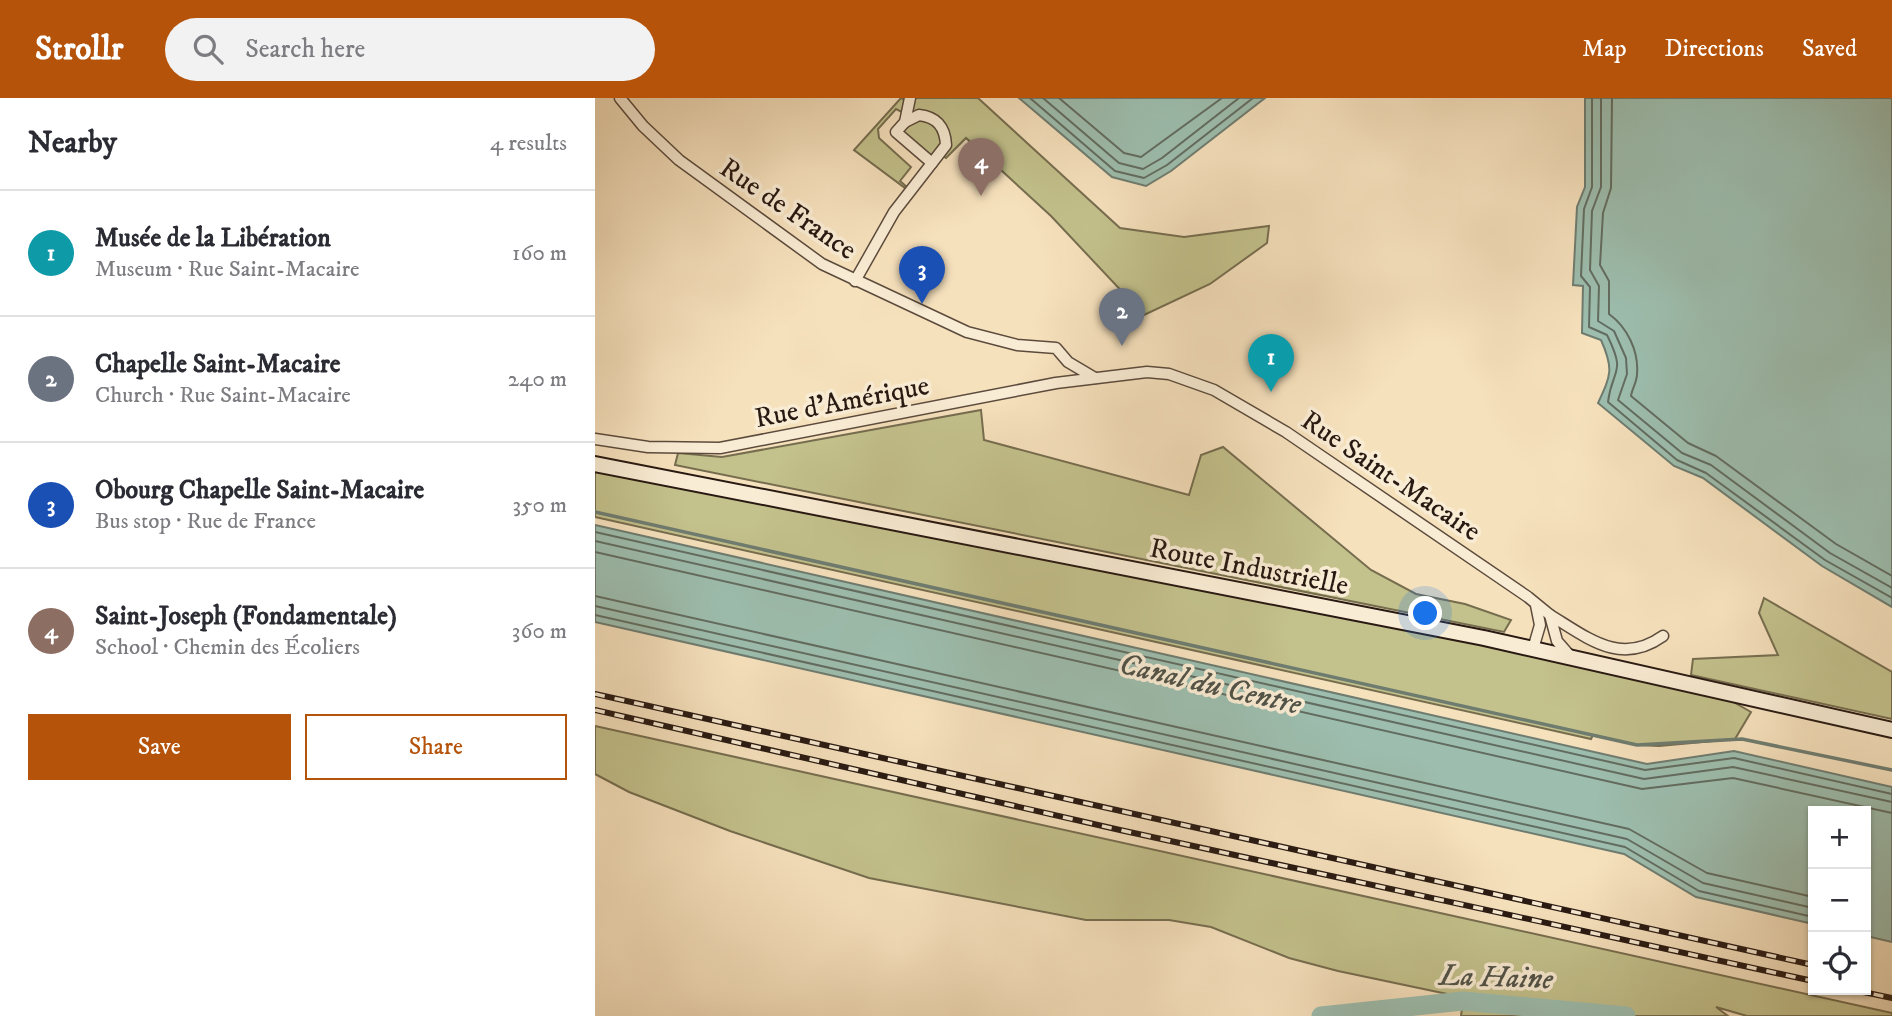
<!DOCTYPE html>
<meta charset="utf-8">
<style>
:root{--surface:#fff;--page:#f2f2f3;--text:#2b2b33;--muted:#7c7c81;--line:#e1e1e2;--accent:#b45309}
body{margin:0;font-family:"IM FELL DW Pica",serif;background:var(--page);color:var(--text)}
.controls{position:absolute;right:21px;bottom:21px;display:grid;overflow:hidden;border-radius:0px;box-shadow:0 2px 5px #0004}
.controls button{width:63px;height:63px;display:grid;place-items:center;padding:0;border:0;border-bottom:2px solid var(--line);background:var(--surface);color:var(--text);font:35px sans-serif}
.you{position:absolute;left:831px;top:516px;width:24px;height:24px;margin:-18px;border:5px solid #fff;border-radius:50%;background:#1a73e8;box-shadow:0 0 0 10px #1a73e833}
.badge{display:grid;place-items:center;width:46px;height:46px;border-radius:50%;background:var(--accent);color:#fff;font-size:23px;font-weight:700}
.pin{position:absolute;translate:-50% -58px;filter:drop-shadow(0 2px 4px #0008)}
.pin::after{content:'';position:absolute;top:37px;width:24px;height:21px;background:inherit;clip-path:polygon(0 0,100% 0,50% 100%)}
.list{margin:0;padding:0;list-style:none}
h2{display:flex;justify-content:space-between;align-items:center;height:91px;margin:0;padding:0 28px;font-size:30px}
h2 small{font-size:23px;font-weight:400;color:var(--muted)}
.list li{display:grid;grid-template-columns:46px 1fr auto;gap:21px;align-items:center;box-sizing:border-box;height:126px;padding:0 28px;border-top:2px solid var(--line)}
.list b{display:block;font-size:26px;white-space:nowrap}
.list p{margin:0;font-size:23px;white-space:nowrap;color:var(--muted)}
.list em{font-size:23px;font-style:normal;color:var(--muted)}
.actions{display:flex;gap:14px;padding:21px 28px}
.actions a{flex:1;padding:16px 0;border:2px solid var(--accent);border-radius:0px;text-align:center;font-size:24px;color:var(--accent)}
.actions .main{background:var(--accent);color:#fff}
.icon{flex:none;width:38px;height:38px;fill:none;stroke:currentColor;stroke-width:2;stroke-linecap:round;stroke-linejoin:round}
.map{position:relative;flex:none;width:1297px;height:918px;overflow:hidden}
header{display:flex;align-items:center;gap:42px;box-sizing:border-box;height:98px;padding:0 35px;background:var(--accent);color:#fff}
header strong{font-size:33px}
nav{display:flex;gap:38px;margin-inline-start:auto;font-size:24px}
.search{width:490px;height:63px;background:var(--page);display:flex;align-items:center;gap:18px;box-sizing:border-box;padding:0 24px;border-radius:38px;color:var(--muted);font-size:26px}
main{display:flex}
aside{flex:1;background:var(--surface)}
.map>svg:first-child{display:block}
</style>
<header>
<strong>Strollr</strong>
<div class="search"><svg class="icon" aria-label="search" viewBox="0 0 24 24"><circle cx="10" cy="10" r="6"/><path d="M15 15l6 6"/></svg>Search here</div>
<nav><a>Map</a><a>Directions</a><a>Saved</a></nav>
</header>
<main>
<aside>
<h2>Nearby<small>4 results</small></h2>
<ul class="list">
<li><span class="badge" style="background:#0f9aa8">1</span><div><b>Musée de la Libération</b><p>Museum · Rue Saint-Macaire</p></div><em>160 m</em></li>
<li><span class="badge" style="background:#6b7280">2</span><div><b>Chapelle Saint-Macaire</b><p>Church · Rue Saint-Macaire</p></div><em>240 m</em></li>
<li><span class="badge" style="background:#1a4fb4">3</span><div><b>Obourg Chapelle Saint-Macaire</b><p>Bus stop · Rue de France</p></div><em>350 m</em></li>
<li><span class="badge" style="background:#8d6e63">4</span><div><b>Saint-Joseph (Fondamentale)</b><p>School · Chemin des Écoliers</p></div><em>360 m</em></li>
</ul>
<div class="actions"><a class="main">Save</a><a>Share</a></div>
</aside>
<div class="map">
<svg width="1297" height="918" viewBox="0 0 1297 918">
<rect width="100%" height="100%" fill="#f6e1bd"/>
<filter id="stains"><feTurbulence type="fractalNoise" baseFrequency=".00286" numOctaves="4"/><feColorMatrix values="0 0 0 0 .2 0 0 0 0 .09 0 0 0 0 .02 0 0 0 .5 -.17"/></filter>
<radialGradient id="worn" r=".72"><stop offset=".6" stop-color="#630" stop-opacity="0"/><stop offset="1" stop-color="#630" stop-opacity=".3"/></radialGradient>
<g fill="#c3c18c" stroke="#766d4f" stroke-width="2">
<polygon points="306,0 314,4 315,0 383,0 525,130 589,139 674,128 672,145 615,186 549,217 456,118 371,40 351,60 346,57 337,65 301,34 310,24 307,14 301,11 283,31 284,40 316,69 305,83 312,89 310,90 259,52"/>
<polygon points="386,312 389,342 594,397 606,357 628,349 776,472 821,496 870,506 916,522 909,534 80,367 83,355 127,359"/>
<polygon points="0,366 1117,592 1156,614 1140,641 1064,648 1042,647 998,637 996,641 0,419"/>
<polygon points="1169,500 1297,574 1297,621 1096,577 1098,561 1183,557 1164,515"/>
<polygon points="0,628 1297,915 1297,918 1152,918 1121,909 1133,918 866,918 868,903 857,897 743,873 694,860 616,829 574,822 491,822 274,780 135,733 34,694 0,676"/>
</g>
<g fill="#9dbeaf" stroke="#6e7c70" stroke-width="2">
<polygon points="424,0 670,0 576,73 551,88 517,79"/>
<path d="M990,0H1297V509L1227,468L1108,380L1079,368L1003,305C1016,277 1019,271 1006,242L987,235L988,188L978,187L982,109L990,89Z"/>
<polygon points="0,427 1052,666 1139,653 1297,689 1297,844 1271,838 1271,713 1218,713 1218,826 1101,799 1029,756 0,524"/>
</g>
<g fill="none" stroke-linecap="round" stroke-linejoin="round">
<g stroke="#626c60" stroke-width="2">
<polyline points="435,0 520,73 549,80 572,67 658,0"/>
<polyline points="448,0 524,65 548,71 567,60 644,0"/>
<polyline points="464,0 529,55 546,59 627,0"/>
<path d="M997,0V89L989,111L986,178L995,189L994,229L1012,237C1032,277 1017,270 1013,304L1082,362L1111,375L1230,462L1297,500"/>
<polyline points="1006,0 1006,89 997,113 995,172 1004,188 1003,223 1019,233 1031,260 1032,276 1023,302 1087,355 1116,367 1235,455 1297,490"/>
<path d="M1017,0L1016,90L1008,115L1005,167L1014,183V216C1032,229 1044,253 1042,276C1042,284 1037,291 1036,298L1093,345L1121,358L1241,446L1297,478"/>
<polyline points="0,434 1050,672 1139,660 1297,696"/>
<polyline points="0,443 1049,681 1138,669 1297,704"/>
<polyline points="0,454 1047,691 1138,680 1297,715"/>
<polyline points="0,498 1034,731 1112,775 1218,799"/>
<polyline points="0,508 1032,741 1108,785 1218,810"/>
<polyline points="0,517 1030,749 1104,793 1218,819"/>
</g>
<polyline stroke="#6e7c70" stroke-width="3.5" points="0,414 1042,647 1147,641 1297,672"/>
<polyline stroke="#9dbeaf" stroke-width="19" points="726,918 868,903 1031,918"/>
<g stroke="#5c4b3d" stroke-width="13">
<g id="minor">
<polyline points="25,0 48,28 84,62 227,166 372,234 422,247 461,250 473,264 500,280"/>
<polyline points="315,0 310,24 301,34 337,65"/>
<path d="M260,183L299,114L351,47C350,29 342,19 324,17L310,24"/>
<polyline points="0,341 53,349 125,350 461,285 552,274 574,276 619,292 691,334 933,499 955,517 962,543 976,559"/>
<path d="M955,517C994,541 1026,568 1068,538"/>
<polyline points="938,551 945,527 941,507"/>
</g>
</g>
<g stroke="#281912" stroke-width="18">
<polyline id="secondary" points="0,366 889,540 1297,632"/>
</g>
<use href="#minor" stroke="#f9ecd4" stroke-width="10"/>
<use href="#secondary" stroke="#f9ecd4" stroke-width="14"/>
<g stroke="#281912" stroke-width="6">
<g id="rail">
<polyline points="0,596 1218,867"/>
<polyline points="0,612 525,732 1218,883"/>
<polyline points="1259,892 1297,900"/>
</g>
</g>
<use href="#rail" stroke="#f9ecd4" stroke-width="3.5" stroke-dasharray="10" stroke-linecap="butt"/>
</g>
<g text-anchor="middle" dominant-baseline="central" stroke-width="7" stroke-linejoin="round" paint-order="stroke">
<g font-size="28" fill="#281912" stroke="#f9ecd4">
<text transform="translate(193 111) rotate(34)">Rue de France</text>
<text transform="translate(247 304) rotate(-11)">Rue d'Amérique</text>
<text transform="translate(796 378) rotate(34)">Rue Saint-Macaire</text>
<text transform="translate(654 469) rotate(11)">Route Industrielle</text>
</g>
<g font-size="30" font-style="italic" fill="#515349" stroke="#f9ecd4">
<text transform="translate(615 587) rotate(13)">Canal du Centre</text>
<text transform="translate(901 880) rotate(2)">La Haine</text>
</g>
</g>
<rect width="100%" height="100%" filter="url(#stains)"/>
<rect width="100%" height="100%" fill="url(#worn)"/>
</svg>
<div class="controls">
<button>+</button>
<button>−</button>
<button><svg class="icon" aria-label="locate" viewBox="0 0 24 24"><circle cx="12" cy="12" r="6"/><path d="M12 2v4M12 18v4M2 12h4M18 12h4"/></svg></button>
</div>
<div class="you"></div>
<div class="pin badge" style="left:676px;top:294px;background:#0f9aa8">1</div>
<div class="pin badge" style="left:527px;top:248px;background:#6b7280">2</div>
<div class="pin badge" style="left:327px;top:206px;background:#1a4fb4">3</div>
<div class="pin badge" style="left:386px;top:98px;background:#8d6e63">4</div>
</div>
</main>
